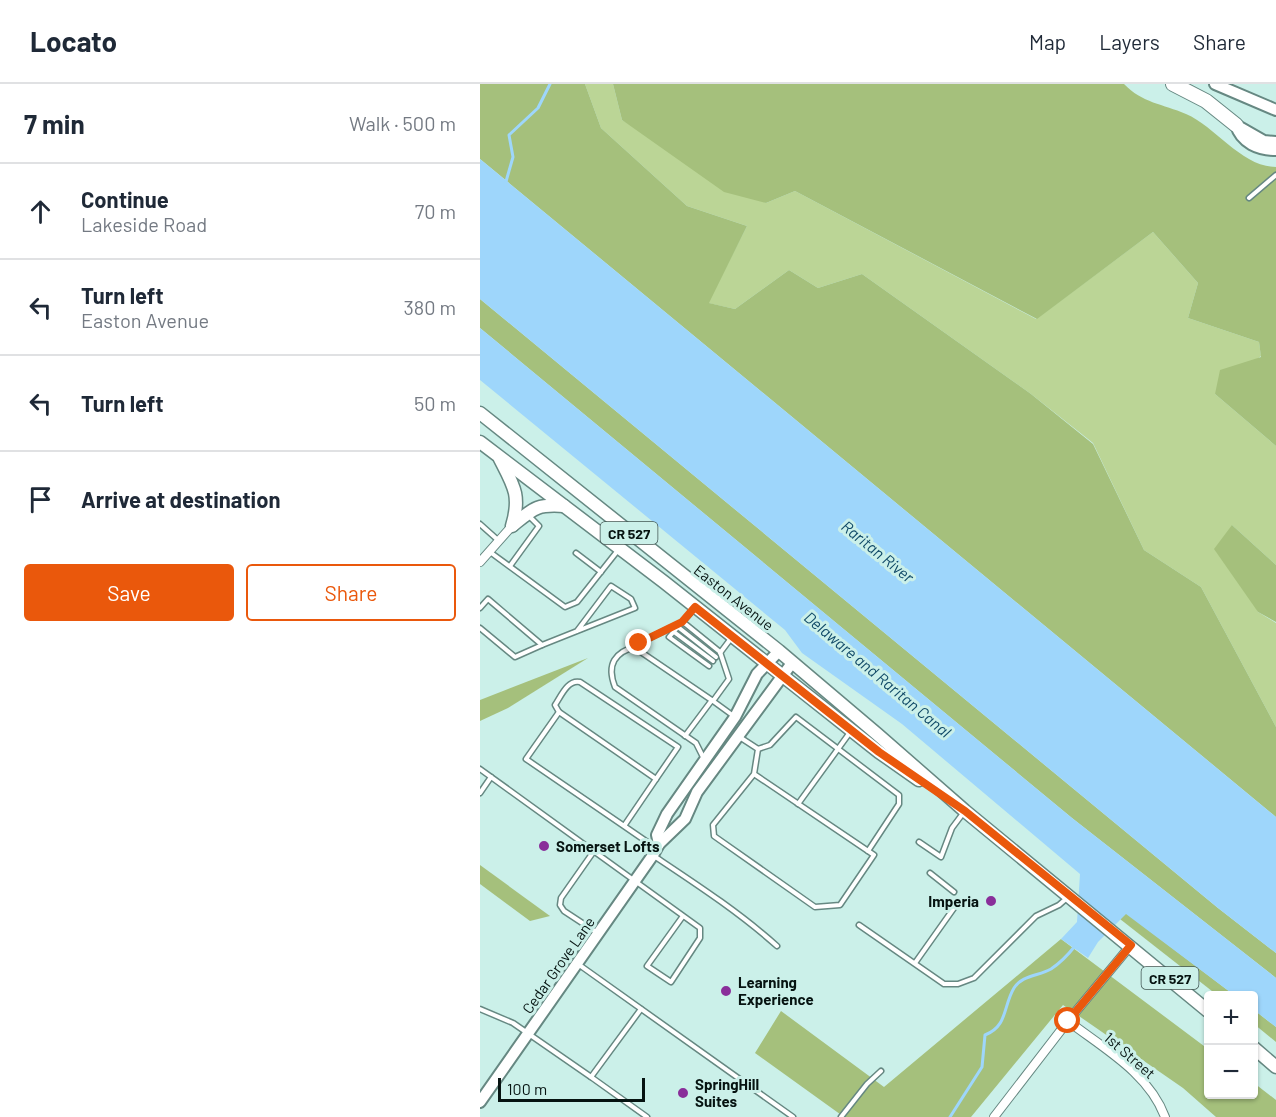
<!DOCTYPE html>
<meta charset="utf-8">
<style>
:root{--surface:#fff;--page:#f6f6f7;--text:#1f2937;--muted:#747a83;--line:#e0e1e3;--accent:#ea580c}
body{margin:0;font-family:Barlow,sans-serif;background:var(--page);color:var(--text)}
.controls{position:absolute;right:18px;bottom:18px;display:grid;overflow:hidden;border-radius:6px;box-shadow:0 2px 4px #0004}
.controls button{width:54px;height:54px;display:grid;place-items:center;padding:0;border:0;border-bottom:2px solid var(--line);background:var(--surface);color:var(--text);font:30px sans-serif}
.scale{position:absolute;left:18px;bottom:15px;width:147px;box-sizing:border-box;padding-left:6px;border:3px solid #061311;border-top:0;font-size:16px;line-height:21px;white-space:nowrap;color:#061311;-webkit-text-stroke:4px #cbf0e9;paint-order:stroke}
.stop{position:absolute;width:18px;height:18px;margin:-14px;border:4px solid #ea580c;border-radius:50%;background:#fff}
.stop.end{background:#ea580c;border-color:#fff;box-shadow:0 2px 6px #0008}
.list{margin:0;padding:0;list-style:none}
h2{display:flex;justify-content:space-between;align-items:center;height:78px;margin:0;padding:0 24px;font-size:26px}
h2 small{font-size:20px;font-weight:400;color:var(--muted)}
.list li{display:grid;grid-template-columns:39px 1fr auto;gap:18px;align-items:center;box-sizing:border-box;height:96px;padding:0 24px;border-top:2px solid var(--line)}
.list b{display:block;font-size:22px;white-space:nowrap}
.list p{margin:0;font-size:20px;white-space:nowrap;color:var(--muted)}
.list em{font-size:20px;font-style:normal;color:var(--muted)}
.actions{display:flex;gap:12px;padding:18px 24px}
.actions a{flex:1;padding:14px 0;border:2px solid var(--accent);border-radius:6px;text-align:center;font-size:21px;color:var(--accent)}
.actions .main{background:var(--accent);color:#fff}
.icon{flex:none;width:33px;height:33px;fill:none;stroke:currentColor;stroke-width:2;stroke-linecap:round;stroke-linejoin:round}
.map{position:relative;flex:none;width:796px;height:1033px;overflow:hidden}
header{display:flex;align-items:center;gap:36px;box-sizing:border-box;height:84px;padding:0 30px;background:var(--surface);border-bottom:2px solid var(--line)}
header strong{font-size:28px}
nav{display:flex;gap:33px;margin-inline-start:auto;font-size:21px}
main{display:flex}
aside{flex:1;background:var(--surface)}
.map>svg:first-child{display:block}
</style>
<header>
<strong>Locato</strong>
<nav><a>Map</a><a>Layers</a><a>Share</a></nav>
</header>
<main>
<aside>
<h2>7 min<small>Walk · 500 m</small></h2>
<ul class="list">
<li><svg class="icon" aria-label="ahead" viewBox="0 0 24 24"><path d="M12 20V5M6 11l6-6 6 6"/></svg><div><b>Continue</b><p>Lakeside Road</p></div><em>70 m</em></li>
<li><svg class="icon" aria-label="left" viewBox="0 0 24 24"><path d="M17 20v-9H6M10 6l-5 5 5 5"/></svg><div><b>Turn left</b><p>Easton Avenue</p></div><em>380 m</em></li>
<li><svg class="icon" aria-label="left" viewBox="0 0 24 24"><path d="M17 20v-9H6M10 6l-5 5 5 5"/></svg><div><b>Turn left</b></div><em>50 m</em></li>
<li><svg class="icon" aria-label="arrive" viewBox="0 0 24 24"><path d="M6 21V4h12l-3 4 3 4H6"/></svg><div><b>Arrive at destination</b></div></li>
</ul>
<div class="actions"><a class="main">Save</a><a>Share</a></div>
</aside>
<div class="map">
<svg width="796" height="1033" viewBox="0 0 796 1033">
<rect width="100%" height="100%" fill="#cbf0e9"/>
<polygon fill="#bbd596" points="105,0 133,0 142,36 286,119 315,107 556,235 673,148 718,199 708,234 779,258 781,272 735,310 796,362 796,481 752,441 778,528 796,539 796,643 721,503 664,466 613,359 551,310 382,190 338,204 309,186 255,225 228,219 267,142 207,122 121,44"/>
<g fill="#a5c07c">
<polygon points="0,0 105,0 121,44 207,122 267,142 229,219 255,225 309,186 338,204 382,190 551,310 613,360 664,466 721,503 796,643 796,733 0,75"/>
<path d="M133,0H644C662,19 683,20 706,30C736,43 762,83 796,83V362L735,310L740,286L781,273L779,258L708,234L718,199L673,148L557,235L315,107L286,119L244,108L142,36Z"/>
<polygon points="0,215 738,824 796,869 796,894 592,734 0,244"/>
<polygon points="752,441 796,481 796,538 778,528 734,465"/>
<polygon points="108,574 28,624 0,637 0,616"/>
<polygon points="0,781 70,832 50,837 0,800"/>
<polygon points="646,829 754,911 737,911 640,835"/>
<polygon points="581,855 728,965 728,1010 774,1010 774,999 796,1016 796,1033 736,1033 703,1004 583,921 491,1033 364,1033 275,969 301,927 404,1003"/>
<polygon points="774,926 796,943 796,958 774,940"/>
</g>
<g fill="#9ed6fb">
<polygon points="0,75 796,733 796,869 738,824 0,215"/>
<polygon points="0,244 592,734 796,894 796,943 774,926 774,912 754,911 646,830 618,858 608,874 581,855 597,838 600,790 422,640 322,569 305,546 0,296"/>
</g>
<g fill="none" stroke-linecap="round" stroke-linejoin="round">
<g stroke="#9ed6fb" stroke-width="3">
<polyline points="25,101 33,73 29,51 58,24 70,0"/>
<path d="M470,1033L502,983L505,951C528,942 523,922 534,904C542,891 559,892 571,885C580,879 588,871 595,862"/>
</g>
<g stroke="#668882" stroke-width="7">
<g id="lane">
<polyline points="769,114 796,91"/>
<polyline points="0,440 19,457"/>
<polyline points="10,468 85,523 97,518 139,465"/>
<polyline points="96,469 121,488"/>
<polyline points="30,482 59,442 48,431"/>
<polyline points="0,524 8,515 62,561 35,573 0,544"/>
<polyline points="215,524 189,553 229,582"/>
<polygon points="203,538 240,568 249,595 233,617 158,566 157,562 159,559"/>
<polyline points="198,543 236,573"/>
<polyline points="194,548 233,577"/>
<polyline points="62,561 155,524 151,515 131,502 97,547"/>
<path d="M157,562C135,568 126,580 135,603L216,659L223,673"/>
<polyline points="240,569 252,553"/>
<polyline points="233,617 255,633"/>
<path d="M79,628L75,621C81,612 88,595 100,598L198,663L176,695"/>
<polyline points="205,652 232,616"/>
<polyline points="258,652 278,665 274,690 394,771 360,821 335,823 234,752 233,741 274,690"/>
<polyline points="278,665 290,661 316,633 419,711 419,720 388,767"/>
<path d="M0,685C73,738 147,791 220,844V854L191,898L167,882L203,832"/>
<polyline points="0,709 11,693"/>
<polyline points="318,720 371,647"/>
<polyline points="144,742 46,675 79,628 176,695 144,742 176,764"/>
<polyline points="439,758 461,773 472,744 484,728"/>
<polyline points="114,767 81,814 80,821 84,827 116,848"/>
<path d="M174,772C216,800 259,828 297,862"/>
<polyline points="450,789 474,808"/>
<polyline points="379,841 464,900 478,900 494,894 556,832 579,821 587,814"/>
<polyline points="435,879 474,824 475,818"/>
<polyline points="98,880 313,1033"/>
<polyline points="0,925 33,939 111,993"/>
<polyline points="161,925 111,993 167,1033"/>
<polyline points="361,1033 387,1000 401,987"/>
</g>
</g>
<g stroke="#668882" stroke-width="10">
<g id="street">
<polyline points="0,478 32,442"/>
<path d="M588,937C623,964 669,989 685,1033"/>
<polyline points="514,1033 588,937 651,861"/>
</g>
</g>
<g stroke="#668882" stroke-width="14">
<g id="secondary">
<polyline points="735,0 796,26"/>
<path d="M756,41C761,59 779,66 796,66"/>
<polyline points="756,41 784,57 796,58"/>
<polyline points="179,760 177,751 187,730 255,633 277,590 299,567"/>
<polyline points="0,1018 173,771 179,760 205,735 217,708 312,579"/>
</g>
</g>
<g stroke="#668882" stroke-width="15">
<g id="primary">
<polyline points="0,329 299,567 397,650 485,727 728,927"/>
<polyline points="0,358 184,498 399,668 439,696"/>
<path d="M20,375C34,402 41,412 32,442"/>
<path d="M33,441C54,424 57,420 84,422"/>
<polyline points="774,964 796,983"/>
</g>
</g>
<g stroke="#668882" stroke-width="16">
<polyline id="highway" points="693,0 726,17 756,41"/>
</g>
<use href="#lane" stroke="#fff" stroke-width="4"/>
<use href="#street" stroke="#fff" stroke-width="8"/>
<use href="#secondary" stroke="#fff" stroke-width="10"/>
<use href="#primary" stroke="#fff" stroke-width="12"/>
<use href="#highway" stroke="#fff" stroke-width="14"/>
</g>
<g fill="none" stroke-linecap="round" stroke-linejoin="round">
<polyline stroke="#ea580c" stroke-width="8" points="159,559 202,538 215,523 399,668 485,727 651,861 588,937"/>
</g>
<g fill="#892e9a" stroke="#cbf0e9" stroke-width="2">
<circle cx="64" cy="762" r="6"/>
<circle cx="511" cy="817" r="6"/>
<circle cx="246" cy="907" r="6"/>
<circle cx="203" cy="1009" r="6"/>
</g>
<g text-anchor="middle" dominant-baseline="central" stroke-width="6" stroke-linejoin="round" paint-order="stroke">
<g fill="#cbf0e9" stroke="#415552" stroke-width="1.5">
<rect x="120.5" y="438" width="57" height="22" rx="4.5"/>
<rect x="661.5" y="883" width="57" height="22" rx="4.5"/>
</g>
<g font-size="14" font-weight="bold" fill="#061311">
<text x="149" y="449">CR 527</text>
<text x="690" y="894">CR 527</text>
</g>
<g font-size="15" fill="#061311" stroke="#cbf0e9">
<text transform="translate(254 513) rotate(38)">Easton Avenue</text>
<text transform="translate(78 881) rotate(-55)">Cedar Grove Lane</text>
<text transform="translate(650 971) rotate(41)">1st Street</text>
</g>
<g font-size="15" font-weight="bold" fill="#061311" stroke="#cbf0e9" text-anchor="start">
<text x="76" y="762">Somerset Lofts</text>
<text x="499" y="817" text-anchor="end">Imperia</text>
<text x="258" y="898">Learning<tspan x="258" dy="17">Experience</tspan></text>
<text x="215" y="1000">SpringHill<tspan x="215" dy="17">Suites</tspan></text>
</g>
<g font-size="16" font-style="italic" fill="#114a68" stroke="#cbf0e9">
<text transform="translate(398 467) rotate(39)">Raritan River</text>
<text transform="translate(398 590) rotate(40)">Delaware and Raritan Canal</text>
</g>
</g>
</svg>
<div class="controls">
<button>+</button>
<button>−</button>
</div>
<div class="scale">100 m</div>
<div class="stop" style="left:588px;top:937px"></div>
<div class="stop end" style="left:159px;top:559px"></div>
</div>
</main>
